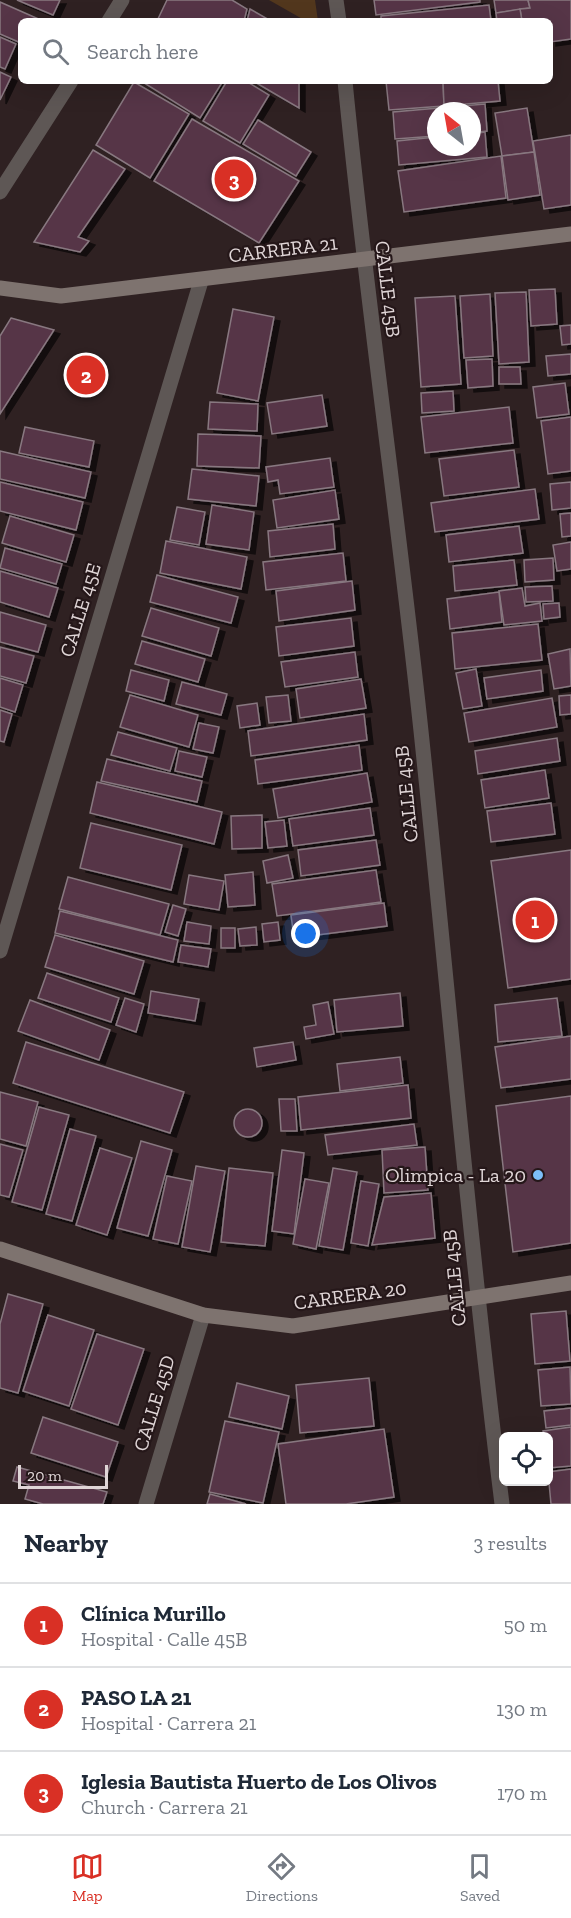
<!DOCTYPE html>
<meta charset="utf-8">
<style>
:root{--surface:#fff;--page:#f2f2f3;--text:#1f2937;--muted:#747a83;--line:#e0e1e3;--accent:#d93025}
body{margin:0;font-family:"Zilla Slab",serif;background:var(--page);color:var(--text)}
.controls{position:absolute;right:18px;bottom:18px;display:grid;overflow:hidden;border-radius:9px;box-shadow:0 6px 24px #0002}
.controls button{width:54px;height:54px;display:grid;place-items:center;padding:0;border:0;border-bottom:2px solid var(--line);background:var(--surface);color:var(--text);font:30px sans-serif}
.compass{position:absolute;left:427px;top:102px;width:54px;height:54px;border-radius:50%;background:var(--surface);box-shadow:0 6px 24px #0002;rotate:329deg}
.scale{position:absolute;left:18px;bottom:15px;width:90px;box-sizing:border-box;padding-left:6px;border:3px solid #e0d6d7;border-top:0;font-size:16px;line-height:21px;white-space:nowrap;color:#e0d6d7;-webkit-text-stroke:4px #251719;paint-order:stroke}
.you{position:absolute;left:306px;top:934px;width:21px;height:21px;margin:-15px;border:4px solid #fff;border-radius:50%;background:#1a73e8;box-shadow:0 0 0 9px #1a73e833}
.badge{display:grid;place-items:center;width:39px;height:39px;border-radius:50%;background:var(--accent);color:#fff;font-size:20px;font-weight:700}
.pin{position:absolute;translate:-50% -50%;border:3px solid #fff;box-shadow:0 2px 6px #0006}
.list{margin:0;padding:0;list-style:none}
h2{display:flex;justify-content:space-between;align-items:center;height:78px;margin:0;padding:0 24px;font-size:26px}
h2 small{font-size:20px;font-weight:400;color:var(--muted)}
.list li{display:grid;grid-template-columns:39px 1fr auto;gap:18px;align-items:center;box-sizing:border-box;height:84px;padding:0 24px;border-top:2px solid var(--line)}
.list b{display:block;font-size:22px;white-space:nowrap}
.list p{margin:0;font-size:20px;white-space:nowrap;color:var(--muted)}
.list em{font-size:20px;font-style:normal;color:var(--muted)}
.icon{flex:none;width:33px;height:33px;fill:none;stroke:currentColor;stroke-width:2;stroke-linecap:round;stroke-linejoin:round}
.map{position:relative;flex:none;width:571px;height:1504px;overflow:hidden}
.search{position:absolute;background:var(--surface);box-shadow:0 6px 24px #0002;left:18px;right:18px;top:18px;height:66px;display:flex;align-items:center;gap:15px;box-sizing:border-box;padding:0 21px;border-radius:9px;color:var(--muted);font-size:22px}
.sheet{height:330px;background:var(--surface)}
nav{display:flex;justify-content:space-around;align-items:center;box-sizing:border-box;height:84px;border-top:2px solid var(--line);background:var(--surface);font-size:16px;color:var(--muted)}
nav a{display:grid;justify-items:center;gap:3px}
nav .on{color:var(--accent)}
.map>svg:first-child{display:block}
</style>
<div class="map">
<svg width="571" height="1504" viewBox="0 0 571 1504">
<defs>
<filter id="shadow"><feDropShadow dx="6" dy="4" stdDeviation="0" flood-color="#0009"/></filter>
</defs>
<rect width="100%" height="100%" fill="#2f2122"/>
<polygon fill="#52371d" points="269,0 315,0 318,21 306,21"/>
<g fill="#573547" stroke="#887880" stroke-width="1.5" filter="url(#shadow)">
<polygon points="17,0 60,0 53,15"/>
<polygon points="167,0 232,0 247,9 244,21 157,21"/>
<polygon points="374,0 480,0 480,2 376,15"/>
<polygon points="494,0 528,0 530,8 496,13"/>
<polygon points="528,0 571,0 571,39 550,42 550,21 522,21 520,9 530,8"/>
<polygon points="0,2 43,21 21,21 21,43 0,34"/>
<polygon points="489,5 491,21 381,21 381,16"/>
<polygon points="250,9 271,21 247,21"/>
<polygon points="520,9 522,21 497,21 496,13"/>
<polygon points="0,37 16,44 5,69 0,67"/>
<polygon points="0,72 11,77 0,100"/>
<polygon points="141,81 223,81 200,118"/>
<polygon points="227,81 246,81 269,95 240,143 203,121"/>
<polygon points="253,81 299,81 299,108 270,91"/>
<polygon points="386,81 443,81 444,106 389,110"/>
<polygon points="443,81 498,81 500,101 444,106"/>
<polygon points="134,82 189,114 150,178 96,145"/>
<polygon points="485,104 487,131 472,133 472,111 436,111 436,136 395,139 393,112"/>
<polygon points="527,108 534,152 502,156 495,113"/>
<polygon points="192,119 299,181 259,243 154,181"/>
<polygon points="258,120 311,152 296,176 243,144"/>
<polygon points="485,132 487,157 399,165 397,141 436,137 436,147 472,147 472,134"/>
<polygon points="571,135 571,205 544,209 533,141"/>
<polygon points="93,150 125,169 78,237 89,241 80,252 34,242"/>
<polygon points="534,152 540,195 508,200 502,156"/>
<polygon points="501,156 506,198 404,212 398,171"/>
<polygon points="555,289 557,324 531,326 529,290"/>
<polygon points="526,292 529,362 499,364 495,293"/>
<polygon points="490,294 493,356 464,358 460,296"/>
<polygon points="455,296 461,384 421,387 415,298"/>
<polygon points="233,309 274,317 258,401 217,393"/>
<polygon points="11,318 54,330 0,414 0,336"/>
<polygon points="571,325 571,344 562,345 560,326"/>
<polygon points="571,354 571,374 548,376 546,356"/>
<polygon points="492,359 493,386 468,388 466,360"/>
<polygon points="499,367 520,367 521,384 499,384"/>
<polygon points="565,383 569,414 537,418 533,387"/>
<polygon points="453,391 454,411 422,413 421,393"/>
<polygon points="322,395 327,426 272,434 267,403"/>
<polygon points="210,402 258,404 257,431 208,429"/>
<polygon points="509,407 513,443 425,453 421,417"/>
<polygon points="571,417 571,471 548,474 541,421"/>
<polygon points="25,427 94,441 89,467 19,453"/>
<polygon points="198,434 261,436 259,468 197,466"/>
<polygon points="514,450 519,487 444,496 439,459"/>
<polygon points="0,451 91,472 85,498 0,479"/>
<polygon points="330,458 334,487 280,494 278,480 268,482 266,467"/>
<polygon points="192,469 259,476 256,506 188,499"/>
<polygon points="0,482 83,502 76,530 0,511"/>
<polygon points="571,482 571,508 552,510 550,484"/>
<polygon points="535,489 539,519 435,532 431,503"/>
<polygon points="335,490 339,519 277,528 273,500"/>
<polygon points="212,505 254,512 249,550 206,544"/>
<polygon points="177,507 205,512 199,545 170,540"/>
<polygon points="571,513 571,536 562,537 560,514"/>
<polygon points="10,516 74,535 66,562 2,543"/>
<polygon points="333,524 335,549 270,557 268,531"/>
<polygon points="519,526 523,553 449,562 446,535"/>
<polygon points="166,541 247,557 241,589 160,573"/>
<polygon points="571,542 571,569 557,571 553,545"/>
<polygon points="5,548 62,564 56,584 0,568"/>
<polygon points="343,553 346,581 266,590 263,562"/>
<polygon points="553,558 554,580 525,582 524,560"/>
<polygon points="514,560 517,585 455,591 453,566"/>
<polygon points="0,571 58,588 49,617 0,602"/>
<polygon points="157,575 238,597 231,623 150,602"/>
<polygon points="352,581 355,610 279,621 276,591"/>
<polygon points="552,586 553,601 526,602 525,587"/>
<polygon points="522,588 525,606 540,603 542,621 504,625 499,591"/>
<polygon points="499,592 502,622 450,629 447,599"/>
<polygon points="559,603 560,617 544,619 543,604"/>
<polygon points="151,608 219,628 211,656 142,636"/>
<polygon points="0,612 46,625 38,652 0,642"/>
<polygon points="351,618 354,646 279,656 276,627"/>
<polygon points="538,624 542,660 455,669 452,633"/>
<polygon points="142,641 205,659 198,682 135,664"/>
<polygon points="0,647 34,656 26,683 0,676"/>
<polygon points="570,649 571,686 554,689 548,654"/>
<polygon points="355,652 358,677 285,687 281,662"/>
<polygon points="476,669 482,706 463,709 456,673"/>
<polygon points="131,670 169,680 164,701 126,691"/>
<polygon points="541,670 543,691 487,699 484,678"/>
<polygon points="0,678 23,685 15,712 0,707"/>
<polygon points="361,679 366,708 300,718 296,689"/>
<polygon points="182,682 227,694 221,715 176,704"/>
<polygon points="130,695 198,715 189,747 120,727"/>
<polygon points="288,695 291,721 269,723 266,697"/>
<polygon points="571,695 571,714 560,715 559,696"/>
<polygon points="552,698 557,727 469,742 464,713"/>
<polygon points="257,703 260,725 240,728 237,706"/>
<polygon points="0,710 12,714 4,742 0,741"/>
<polygon points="364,714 367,740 251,756 248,731"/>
<polygon points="199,723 219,727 213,753 193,749"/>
<polygon points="118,732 177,748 170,771 111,755"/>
<polygon points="557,738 560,761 478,774 475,751"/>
<polygon points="359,745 362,770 258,784 255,760"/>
<polygon points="179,751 207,757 202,777 175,771"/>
<polygon points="107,759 202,781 197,802 101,781"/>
<polygon points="545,770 549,798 485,808 481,780"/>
<polygon points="367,773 372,802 278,818 273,789"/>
<polygon points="97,782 222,812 214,844 90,813"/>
<polygon points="551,803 555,834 491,842 487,811"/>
<polygon points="370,808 374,835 293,846 289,819"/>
<polygon points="262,815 262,848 232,849 231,816"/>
<polygon points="284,820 287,846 268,848 265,822"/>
<polygon points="91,823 182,845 171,890 80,868"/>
<polygon points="376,840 380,865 301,876 298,850"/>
<polygon points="571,850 571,979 508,988 491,861"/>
<polygon points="288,855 293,878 267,883 263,861"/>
<polygon points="376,870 381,902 277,916 272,884"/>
<polygon points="253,872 255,905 228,907 225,875"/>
<polygon points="189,875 224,881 219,910 184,904"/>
<polygon points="68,877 169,904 160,935 59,909"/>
<polygon points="384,903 387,926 294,938 291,915"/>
<polygon points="173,905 186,909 178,936 165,932"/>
<polygon points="60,911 178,940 173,962 55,933"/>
<polygon points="187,922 211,926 209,944 184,941"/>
<polygon points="278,922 280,940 264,942 262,924"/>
<polygon points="256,927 257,945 240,946 238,929"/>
<rect x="221" y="928" width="14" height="20"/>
<polygon points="55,935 144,961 134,994 45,967"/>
<polygon points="181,945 211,949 208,967 178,962"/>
<polygon points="47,973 119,998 111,1022 38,998"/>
<polygon points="151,991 199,999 195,1021 148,1013"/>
<polygon points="400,993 403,1026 337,1032 334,1000"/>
<polygon points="125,998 144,1004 136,1032 116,1025"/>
<polygon points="557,998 562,1036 498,1042 495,1005"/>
<polygon points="30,1000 110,1030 99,1060 18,1031"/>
<polygon points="328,1002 334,1034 306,1039 304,1027 316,1025 313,1005"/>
<polygon points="571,1036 571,1079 501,1088 495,1047"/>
<polygon points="26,1042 184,1092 170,1133 13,1083"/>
<polygon points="293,1042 296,1060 257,1067 254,1048"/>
<polygon points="400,1057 403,1083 340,1091 337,1064"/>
<polygon points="408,1085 411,1118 301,1130 298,1097"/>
<polygon points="0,1092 38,1102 26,1146 0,1139"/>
<polygon points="571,1096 571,1243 513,1252 496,1106"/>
<polygon points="279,1099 295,1099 297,1131 281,1131"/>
<polygon points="39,1107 69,1115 42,1210 12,1202"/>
<circle cx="248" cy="1123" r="14"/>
<polygon points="414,1124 417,1145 328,1155 325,1135"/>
<polygon points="70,1129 96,1136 72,1221 46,1214"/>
<polygon points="141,1141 172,1150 148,1236 117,1228"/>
<polygon points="0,1144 23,1150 9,1197 0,1195"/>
<polygon points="425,1147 428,1190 384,1193 382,1150"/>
<polygon points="100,1148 132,1158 107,1235 76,1225"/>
<polygon points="282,1150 304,1153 294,1234 272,1231"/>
<polygon points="196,1166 225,1171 210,1252 182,1247"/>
<polygon points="229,1168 273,1173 265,1246 221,1242"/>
<polygon points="333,1168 357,1172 343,1250 319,1246"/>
<polygon points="167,1176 192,1181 178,1244 153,1239"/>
<polygon points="305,1179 329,1183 316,1249 293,1244"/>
<polygon points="361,1181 379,1184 368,1246 351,1243"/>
<polygon points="431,1193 435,1238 372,1245 384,1197"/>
<polygon points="8,1294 43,1304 18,1393 0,1388 0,1324"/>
<polygon points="566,1311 570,1361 535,1364 531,1314"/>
<polygon points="48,1315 94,1330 69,1406 23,1391"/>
<polygon points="97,1334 144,1349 118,1425 71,1409"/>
<polygon points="570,1367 571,1404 541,1406 538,1370"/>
<polygon points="369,1378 374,1426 300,1433 296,1385"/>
<polygon points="237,1383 289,1396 282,1429 229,1417"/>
<polygon points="571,1408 571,1425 546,1428 544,1411"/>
<polygon points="43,1417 118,1442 106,1477 31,1453"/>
<polygon points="225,1421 279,1432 263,1503 209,1492"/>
<polygon points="571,1427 571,1466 548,1468 548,1436 544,1436 543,1431"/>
<polygon points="384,1429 394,1497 346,1504 286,1504 278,1444"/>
<polygon points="17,1467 107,1492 103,1504 43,1504 25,1499 29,1485 13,1481"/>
<polygon points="571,1469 571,1504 551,1504 548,1472"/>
<polygon points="210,1494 246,1504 207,1504"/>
</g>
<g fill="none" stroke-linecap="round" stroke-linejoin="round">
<g stroke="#5e5755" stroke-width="15">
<polyline points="336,0 339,21"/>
<polyline points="109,21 122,0"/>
<path d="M345,81C366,298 398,514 421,731C448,989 470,1247 502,1504"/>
<polyline points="0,192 71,81"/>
<polyline points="0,951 201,281"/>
<polyline points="146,1504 203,1315"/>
</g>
<g stroke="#7e736f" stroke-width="15">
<polyline points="0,288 61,296 571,234"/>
<polyline points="0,1249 203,1315 293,1326 571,1283"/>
</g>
</g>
<circle fill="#7cbef9" stroke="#251719" stroke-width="2" cx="538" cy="1175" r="6"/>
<g text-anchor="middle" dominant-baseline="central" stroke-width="4.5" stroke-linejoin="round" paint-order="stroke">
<g font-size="20" fill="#e0d6d7" stroke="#251719">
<text transform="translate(283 249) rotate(-7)">CARRERA 21</text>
<text transform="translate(388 289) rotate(83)">CALLE 45B</text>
<text transform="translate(80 610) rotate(-73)">CALLE 45E</text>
<text transform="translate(406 794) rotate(-96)">CALLE 45B</text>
<text transform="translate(454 1278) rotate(-96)">CALLE 45B</text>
<text transform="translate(350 1295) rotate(-8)">CARRERA 20</text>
<text transform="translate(154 1403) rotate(-73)">CALLE 45D</text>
</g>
<g font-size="20" fill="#e0d6d7" stroke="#251719" text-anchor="end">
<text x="526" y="1175">Olimpica - La 20</text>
</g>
</g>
</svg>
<div class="controls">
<button><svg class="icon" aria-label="locate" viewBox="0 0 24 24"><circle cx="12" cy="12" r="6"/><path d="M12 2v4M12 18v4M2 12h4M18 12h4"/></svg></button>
</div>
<svg class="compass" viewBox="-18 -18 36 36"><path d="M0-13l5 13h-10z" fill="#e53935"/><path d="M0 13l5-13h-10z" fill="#747a83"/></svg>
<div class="scale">20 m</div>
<div class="you"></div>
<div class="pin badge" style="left:535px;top:920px">1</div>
<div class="pin badge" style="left:86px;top:375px">2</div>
<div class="pin badge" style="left:234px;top:179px">3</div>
<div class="search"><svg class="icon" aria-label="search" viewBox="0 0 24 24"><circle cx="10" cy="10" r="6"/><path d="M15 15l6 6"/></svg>Search here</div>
</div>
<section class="sheet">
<h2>Nearby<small>3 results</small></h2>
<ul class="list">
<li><span class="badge">1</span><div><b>Clínica Murillo</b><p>Hospital · Calle 45B</p></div><em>50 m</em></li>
<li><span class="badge">2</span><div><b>PASO LA 21</b><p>Hospital · Carrera 21</p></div><em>130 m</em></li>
<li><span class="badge">3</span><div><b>Iglesia Bautista Huerto de Los Olivos</b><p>Church · Carrera 21</p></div><em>170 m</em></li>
</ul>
</section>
<nav>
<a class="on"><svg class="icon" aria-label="map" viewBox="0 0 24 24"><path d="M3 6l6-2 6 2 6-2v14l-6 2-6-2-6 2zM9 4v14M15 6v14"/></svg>Map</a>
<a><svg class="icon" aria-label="directions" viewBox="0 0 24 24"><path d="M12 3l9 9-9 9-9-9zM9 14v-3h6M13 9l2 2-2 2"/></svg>Directions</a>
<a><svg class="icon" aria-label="saved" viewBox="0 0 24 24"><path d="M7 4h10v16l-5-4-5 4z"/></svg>Saved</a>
</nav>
